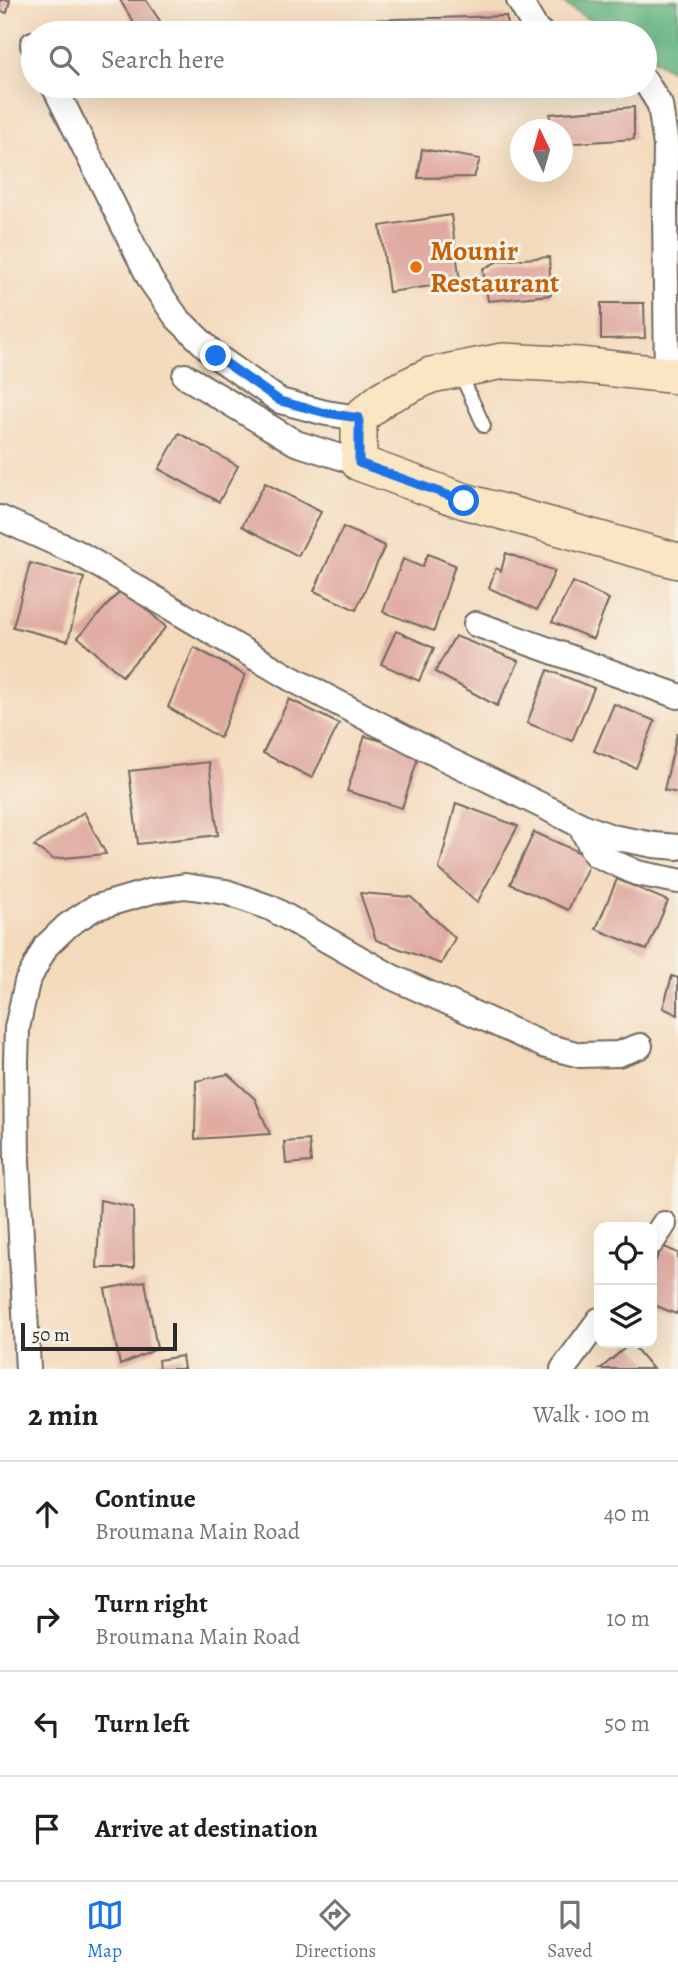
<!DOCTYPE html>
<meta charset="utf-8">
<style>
:root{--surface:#fff;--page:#f2f2f2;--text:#202124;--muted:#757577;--line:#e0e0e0;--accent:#1a73e8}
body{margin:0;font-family:Alegreya,serif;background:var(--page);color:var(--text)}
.controls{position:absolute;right:21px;bottom:21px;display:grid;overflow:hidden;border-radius:14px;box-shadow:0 7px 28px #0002}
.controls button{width:63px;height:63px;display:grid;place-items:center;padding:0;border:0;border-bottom:2px solid var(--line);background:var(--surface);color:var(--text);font:35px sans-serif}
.compass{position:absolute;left:510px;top:119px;width:63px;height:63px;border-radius:50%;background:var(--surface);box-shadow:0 7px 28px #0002;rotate:355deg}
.scale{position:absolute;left:21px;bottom:18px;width:156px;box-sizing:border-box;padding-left:7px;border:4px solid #2b2b2b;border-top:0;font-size:19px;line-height:24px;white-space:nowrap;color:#2b2b2b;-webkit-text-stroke:5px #f7f3e8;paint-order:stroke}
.stop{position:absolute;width:21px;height:21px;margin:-16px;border:5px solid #1a73e8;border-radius:50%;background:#fff}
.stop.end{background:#1a73e8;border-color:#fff;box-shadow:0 2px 7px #0008}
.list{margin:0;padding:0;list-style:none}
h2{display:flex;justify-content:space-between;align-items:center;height:91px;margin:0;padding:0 28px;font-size:30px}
h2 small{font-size:23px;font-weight:400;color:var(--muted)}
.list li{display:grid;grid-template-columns:46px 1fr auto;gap:21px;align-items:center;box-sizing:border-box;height:105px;padding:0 28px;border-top:2px solid var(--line)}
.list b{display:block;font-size:26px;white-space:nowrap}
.list p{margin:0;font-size:23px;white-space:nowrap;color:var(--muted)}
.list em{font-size:23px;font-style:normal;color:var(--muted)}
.icon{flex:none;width:38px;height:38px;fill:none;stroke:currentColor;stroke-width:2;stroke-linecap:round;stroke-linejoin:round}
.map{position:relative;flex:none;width:678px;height:1369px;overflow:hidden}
.search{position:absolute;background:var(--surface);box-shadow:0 7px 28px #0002;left:21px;right:21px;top:21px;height:77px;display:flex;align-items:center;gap:18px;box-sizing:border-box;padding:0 24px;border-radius:38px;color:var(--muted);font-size:26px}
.sheet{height:511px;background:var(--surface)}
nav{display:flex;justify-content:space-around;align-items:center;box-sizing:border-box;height:98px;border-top:2px solid var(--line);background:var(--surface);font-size:19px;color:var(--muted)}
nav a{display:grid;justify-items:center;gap:4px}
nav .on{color:var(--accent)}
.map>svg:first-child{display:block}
</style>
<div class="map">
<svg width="678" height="1369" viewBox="0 0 678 1369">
<rect width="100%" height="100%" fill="#f7f3e8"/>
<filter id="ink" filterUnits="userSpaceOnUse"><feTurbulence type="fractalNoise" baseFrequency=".0143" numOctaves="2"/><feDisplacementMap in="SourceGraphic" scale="14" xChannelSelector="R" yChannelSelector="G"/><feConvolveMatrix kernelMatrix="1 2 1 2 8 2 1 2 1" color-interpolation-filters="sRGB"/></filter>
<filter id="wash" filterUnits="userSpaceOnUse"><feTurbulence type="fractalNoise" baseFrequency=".00686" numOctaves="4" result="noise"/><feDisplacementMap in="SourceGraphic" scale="28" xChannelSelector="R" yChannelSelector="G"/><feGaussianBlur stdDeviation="1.57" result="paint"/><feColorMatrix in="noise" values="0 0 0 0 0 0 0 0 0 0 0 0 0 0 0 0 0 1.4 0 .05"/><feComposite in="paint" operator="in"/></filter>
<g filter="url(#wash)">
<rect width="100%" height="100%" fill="#f4dabc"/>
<polygon fill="#62b480" stroke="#467056" stroke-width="2" points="566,0 678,0 678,75 645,54 645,33 611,33 564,4"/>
<g id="blocks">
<g fill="#e0aaa1">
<polygon points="0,0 10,0 7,13 0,11"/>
<polygon points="120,0 146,0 168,33 140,33"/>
<polygon points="506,16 510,33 358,33 361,20"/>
<polygon points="634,107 634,139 562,144 562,130 549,130 550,114"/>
<polygon points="422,149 480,159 474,177 418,178"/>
<polygon points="451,215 460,282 389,292 380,226"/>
<polygon points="549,257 551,295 488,301 483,269 498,261"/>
<polygon points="601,303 644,303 645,338 601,339"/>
<polygon points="179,433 238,466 219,502 159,469"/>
<polygon points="265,483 321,512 298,556 242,526"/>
<polygon points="343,527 385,546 356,610 314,591"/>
<polygon points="506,553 555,571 537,610 489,588 496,568 501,571"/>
<polygon points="428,554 455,565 434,631 383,612 403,559 422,567"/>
<polygon points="30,563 84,578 68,641 13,627"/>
<polygon points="573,582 609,599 593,639 552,622"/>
<polygon points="123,588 166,627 122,676 78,637"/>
<polygon points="396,631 434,648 419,681 381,664"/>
<polygon points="455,636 519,661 497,706 435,672"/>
<polygon points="194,647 245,675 220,738 168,707"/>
<polygon points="548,670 594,688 572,741 527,723"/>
<polygon points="289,699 339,724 312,778 263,753"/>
<polygon points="614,704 655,721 636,768 594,751"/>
<polygon points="677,734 678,734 678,793 664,790"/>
<polygon points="365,736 420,752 402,808 347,791"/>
<polygon points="209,762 218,835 138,844 129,771"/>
<polygon points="456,803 518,826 477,903 439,869"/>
<polygon points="84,812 106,854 53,859 34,846"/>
<polygon points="534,832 592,858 568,910 510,884"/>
<polygon points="617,879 668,901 647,950 596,929"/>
<polygon points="360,893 411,897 455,938 441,964 376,940"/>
<polygon points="672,976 678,978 678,1015 663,1008"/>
<polygon points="228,1074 255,1099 270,1134 195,1139 196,1081"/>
<polygon points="309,1140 311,1162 286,1164 284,1142"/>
<polygon points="100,1200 133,1207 134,1268 97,1268"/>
<polygon points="662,1246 678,1253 678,1310 676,1314 652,1304 652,1269"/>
<polygon points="145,1281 157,1349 120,1365 105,1289"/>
<polygon points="631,1343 653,1369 600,1369"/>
<polygon points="182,1356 184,1369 159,1369 158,1360"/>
</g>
</g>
</g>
<g filter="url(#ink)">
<use href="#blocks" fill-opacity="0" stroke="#71685e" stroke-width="2"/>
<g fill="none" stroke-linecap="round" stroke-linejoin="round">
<g stroke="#71685e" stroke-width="16">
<polyline id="lane" points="460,373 484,426"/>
</g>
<g stroke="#71685e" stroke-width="28">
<g id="street">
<polyline points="519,0 536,29 541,33"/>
<polyline points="33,44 33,45"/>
<polyline points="645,81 660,105 666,146 665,212 667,375"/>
<polyline points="54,86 151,281 177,318 216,356 280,401 326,413 359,418"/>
<polyline points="185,376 296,443 359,463"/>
<polyline points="0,518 78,553 290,678 446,759 549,809 580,825 612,837 654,845 678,847"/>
<polyline points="476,624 678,696"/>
<polyline points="580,825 595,854 637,873 678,881"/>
<polyline points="652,1242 664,1224"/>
<polyline points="28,1369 17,1161 16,1062 17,1028 27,982 46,946 68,925 94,908 152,891 185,886 226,892 271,908 392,977 546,1046 580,1055 618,1054 640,1046"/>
<polyline points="563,1369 599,1320"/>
</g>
</g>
<g stroke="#71685e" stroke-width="38">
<polyline id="secondary" points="678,376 579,365 503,361 431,375 385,397 359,418 359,463 464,501 678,561"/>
</g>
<use href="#lane" stroke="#fff" stroke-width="12"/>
<use href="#street" stroke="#fff" stroke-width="24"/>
<use href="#secondary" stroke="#fbe6c3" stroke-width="35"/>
</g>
</g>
<g fill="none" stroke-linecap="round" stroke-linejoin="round" filter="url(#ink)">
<polyline stroke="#1a73e8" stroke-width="9" points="216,356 280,401 326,413 359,418 359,463 464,501"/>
</g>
<circle fill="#e8710a" stroke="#f7f3e8" stroke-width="2.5" cx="416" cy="267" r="7"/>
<g text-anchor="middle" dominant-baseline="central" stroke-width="6" stroke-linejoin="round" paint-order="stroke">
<g font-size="28" font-weight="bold" fill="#c56008" stroke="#f7f3e8" text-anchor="start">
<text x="430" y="251">Mounir<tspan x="430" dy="32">Restaurant</tspan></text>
</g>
</g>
</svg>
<div class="controls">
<button><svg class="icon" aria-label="locate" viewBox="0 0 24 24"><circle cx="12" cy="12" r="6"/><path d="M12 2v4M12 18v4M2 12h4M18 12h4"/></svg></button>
<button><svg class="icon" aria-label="layers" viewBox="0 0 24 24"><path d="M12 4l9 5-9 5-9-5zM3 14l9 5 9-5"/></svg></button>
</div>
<svg class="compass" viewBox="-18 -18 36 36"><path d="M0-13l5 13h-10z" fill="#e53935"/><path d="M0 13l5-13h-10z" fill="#757577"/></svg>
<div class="scale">50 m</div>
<div class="stop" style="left:464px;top:501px"></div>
<div class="stop end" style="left:216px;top:356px"></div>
<div class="search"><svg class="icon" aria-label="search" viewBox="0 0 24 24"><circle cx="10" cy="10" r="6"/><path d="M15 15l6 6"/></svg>Search here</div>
</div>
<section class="sheet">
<h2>2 min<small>Walk · 100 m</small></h2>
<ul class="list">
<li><svg class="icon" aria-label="ahead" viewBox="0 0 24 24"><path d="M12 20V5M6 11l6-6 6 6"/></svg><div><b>Continue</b><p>Broumana Main Road</p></div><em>40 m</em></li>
<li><svg class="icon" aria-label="right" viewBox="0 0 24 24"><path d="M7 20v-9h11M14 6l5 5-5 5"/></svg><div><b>Turn right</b><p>Broumana Main Road</p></div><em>10 m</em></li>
<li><svg class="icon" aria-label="left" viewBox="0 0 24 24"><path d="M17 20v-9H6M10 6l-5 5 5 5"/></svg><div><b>Turn left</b></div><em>50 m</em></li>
<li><svg class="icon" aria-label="arrive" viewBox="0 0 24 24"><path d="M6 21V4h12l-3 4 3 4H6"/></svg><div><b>Arrive at destination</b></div></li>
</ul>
</section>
<nav>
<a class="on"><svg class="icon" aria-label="map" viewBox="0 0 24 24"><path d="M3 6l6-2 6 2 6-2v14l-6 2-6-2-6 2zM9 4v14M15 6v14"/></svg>Map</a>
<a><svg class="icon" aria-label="directions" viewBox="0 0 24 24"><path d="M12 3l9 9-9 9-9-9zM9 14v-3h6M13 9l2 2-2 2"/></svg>Directions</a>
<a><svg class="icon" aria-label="saved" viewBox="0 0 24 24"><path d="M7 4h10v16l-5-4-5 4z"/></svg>Saved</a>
</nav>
